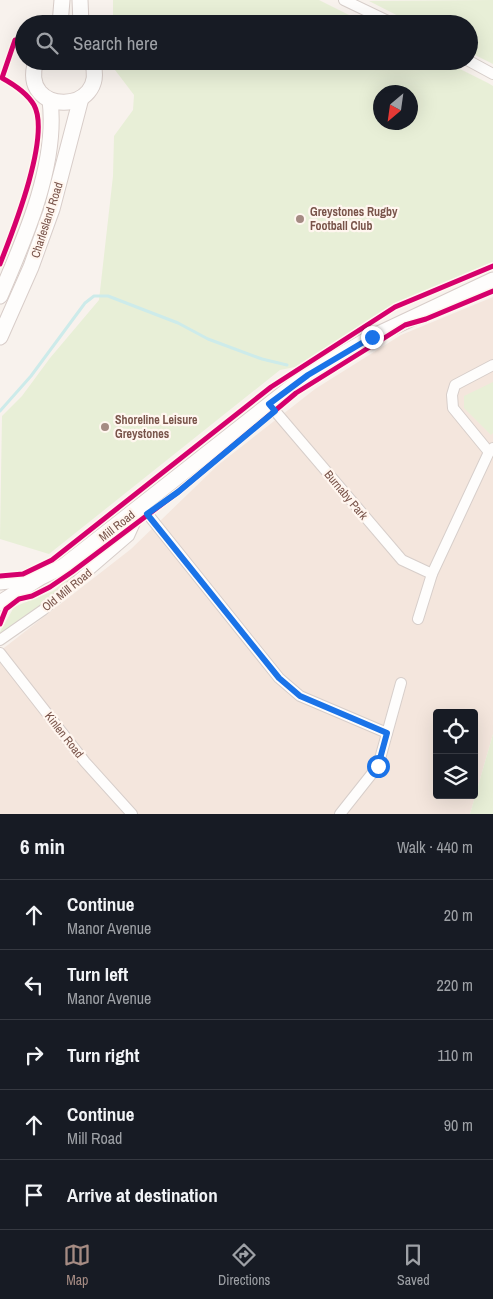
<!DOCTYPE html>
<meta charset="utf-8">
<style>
:root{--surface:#171b24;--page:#242831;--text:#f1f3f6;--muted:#9ea1a6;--line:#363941;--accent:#a58b83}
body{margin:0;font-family:"Archivo Narrow",sans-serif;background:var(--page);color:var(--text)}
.controls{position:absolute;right:15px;bottom:15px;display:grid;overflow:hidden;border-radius:5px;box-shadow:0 5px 20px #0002}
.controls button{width:45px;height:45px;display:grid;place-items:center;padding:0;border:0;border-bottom:1px solid var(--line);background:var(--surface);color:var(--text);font:25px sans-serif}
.compass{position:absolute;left:373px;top:85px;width:45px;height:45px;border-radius:50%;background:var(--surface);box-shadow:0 5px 20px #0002;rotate:209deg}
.stop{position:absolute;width:15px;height:15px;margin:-11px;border:4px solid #1a73e8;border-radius:50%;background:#fff}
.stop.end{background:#1a73e8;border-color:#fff;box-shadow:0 1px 5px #0008}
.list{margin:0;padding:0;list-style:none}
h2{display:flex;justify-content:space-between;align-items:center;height:65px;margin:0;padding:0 20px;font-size:21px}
h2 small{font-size:16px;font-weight:400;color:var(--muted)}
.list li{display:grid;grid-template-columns:32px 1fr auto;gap:15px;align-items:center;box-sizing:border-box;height:70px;padding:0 20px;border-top:1px solid var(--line)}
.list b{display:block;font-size:19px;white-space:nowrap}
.list p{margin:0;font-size:16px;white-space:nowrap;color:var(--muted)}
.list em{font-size:16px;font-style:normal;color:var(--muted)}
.icon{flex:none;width:28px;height:28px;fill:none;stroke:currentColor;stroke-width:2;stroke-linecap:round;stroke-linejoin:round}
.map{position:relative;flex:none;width:493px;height:814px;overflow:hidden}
.search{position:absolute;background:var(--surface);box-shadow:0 5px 20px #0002;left:15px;right:15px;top:15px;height:55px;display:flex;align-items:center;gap:12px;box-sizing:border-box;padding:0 18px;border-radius:28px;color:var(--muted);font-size:19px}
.sheet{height:415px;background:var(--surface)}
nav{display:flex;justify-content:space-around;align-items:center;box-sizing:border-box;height:70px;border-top:1px solid var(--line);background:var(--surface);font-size:14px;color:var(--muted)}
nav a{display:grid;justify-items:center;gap:2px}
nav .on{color:var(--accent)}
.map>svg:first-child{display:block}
</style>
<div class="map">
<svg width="493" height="814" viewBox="0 0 493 814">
<rect width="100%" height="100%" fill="#f8f2ed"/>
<path fill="#f4e6dd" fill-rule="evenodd" d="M493,297V734L470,814H0V651L131,549L218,465L315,389L401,335ZM437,713H474V795H437Z"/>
<g fill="#e8efd7" fill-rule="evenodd">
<polygon points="113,0 319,0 367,24 113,24"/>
<polygon points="493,0 493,64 469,52 469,24 414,24 369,1"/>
<path d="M112,61H444L488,83L493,86V262L392,305L300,366L280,370L49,554L0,539L2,416L22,396L50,358L99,300L113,176L114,136L133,110L134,95L112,66ZM380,92H410V122H380Z"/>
<polygon points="493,382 493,433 491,435 464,408 464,396"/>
<polygon points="115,540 117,542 93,566 0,637 0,632 14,607 53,591"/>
<polygon points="493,734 493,814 470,814"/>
</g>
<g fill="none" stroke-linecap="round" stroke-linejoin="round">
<polyline stroke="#cdebea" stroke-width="3" points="0,411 31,376 85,303 94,296 108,296 178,323 208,339 262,359 287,365"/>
<g stroke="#d7ceca" stroke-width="12">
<g id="street">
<polyline points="344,0 394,24"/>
<polyline points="469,61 493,74"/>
<polyline points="269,404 402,560 432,574"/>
<polyline points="489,452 453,408 452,395 455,385 493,365"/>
<polyline points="418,619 432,574 489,452 493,448"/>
<polyline points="0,640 43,610 129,536 142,507 279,678 300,696 387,733"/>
<polyline points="0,653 85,762 132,814"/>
<polyline points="340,814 378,766 401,683"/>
</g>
</g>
<g stroke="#d8cdc9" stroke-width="17">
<g id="secondary">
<polyline points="80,0 81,24"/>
<polyline points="60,24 62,0"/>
<path d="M36,61C18,117 110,115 92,61"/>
<path d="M0,296C25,238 58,164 50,100"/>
<polyline points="0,337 31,267 52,209 81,98"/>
<polyline points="0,582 35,578"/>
<polyline points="0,603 41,577 64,566 307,375 372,337 493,280"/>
</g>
</g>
<use href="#street" stroke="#fefdfc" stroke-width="10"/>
<use href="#secondary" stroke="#fefdfc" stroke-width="15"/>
<g stroke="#fff6ef" stroke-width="8">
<g id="cycleway">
<path d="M0,264C13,231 51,136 34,105C27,93 13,84 2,78L15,40L24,41"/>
<polyline points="0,576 23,574 52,560 271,387 395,307 493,266"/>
<polyline points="0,624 6,609 19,599 32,596 50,587 72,572 178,492 296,393 405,325 426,319 493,291"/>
</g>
</g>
<use href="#cycleway" stroke="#d6006c" stroke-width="5"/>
</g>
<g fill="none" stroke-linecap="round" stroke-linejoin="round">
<polyline stroke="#1a73e8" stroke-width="6" points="372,337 308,375 269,404 275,411 178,492 147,514 279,678 300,696 387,733 378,766"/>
</g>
<g fill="#a58b83" stroke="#fff6ef" stroke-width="2">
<circle cx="300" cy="219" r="5"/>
<circle cx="105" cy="427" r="5"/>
</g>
<g text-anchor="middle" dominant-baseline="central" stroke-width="4.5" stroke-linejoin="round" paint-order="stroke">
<g font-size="12" font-weight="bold" fill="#79544a" stroke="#fff6ef" text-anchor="start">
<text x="310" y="212">Greystones Rugby<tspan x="310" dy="14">Football Club</tspan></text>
<text x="115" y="420">Shoreline Leisure<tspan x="115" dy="14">Greystones</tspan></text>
</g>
<g font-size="12" fill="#79544a" stroke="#fff6ef">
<text transform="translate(47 220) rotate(-72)">Charlesland Road</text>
<text transform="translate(346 495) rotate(50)">Burnaby Park</text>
<text transform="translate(117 526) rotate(-38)">Mill Road</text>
<text transform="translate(67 590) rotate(-39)">Old Mill Road</text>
<text transform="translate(64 735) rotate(52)">Kinlen Road</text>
</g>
</g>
</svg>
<div class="controls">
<button><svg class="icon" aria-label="locate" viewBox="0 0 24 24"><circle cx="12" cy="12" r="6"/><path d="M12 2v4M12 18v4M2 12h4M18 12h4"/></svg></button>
<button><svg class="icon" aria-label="layers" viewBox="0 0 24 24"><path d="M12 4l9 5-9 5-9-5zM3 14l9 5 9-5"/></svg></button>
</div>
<svg class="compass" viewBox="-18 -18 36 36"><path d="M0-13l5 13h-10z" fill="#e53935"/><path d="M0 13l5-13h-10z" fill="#9ea1a6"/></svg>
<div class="stop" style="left:378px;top:766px"></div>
<div class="stop end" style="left:372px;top:337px"></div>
<div class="search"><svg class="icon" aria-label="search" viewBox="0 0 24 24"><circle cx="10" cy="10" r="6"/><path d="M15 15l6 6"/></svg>Search here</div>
</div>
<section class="sheet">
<h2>6 min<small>Walk · 440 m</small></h2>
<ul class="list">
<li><svg class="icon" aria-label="ahead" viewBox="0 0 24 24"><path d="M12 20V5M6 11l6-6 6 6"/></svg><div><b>Continue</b><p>Manor Avenue</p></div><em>20 m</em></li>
<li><svg class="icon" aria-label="left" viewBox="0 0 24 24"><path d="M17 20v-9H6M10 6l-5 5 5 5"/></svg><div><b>Turn left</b><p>Manor Avenue</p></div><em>220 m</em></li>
<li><svg class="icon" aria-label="right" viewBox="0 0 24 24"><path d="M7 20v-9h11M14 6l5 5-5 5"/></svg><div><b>Turn right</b></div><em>110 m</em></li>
<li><svg class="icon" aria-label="ahead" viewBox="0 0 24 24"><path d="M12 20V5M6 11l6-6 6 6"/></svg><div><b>Continue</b><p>Mill Road</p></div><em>90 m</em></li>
<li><svg class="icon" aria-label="arrive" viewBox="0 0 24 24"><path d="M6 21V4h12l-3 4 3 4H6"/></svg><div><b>Arrive at destination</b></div></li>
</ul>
</section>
<nav>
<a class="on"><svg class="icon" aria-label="map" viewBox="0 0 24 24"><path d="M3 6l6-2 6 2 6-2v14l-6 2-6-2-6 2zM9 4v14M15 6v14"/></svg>Map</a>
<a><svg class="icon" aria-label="directions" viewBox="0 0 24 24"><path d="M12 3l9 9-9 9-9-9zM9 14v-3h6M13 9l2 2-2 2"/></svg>Directions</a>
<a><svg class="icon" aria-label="saved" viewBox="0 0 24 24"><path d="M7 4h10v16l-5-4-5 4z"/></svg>Saved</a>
</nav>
